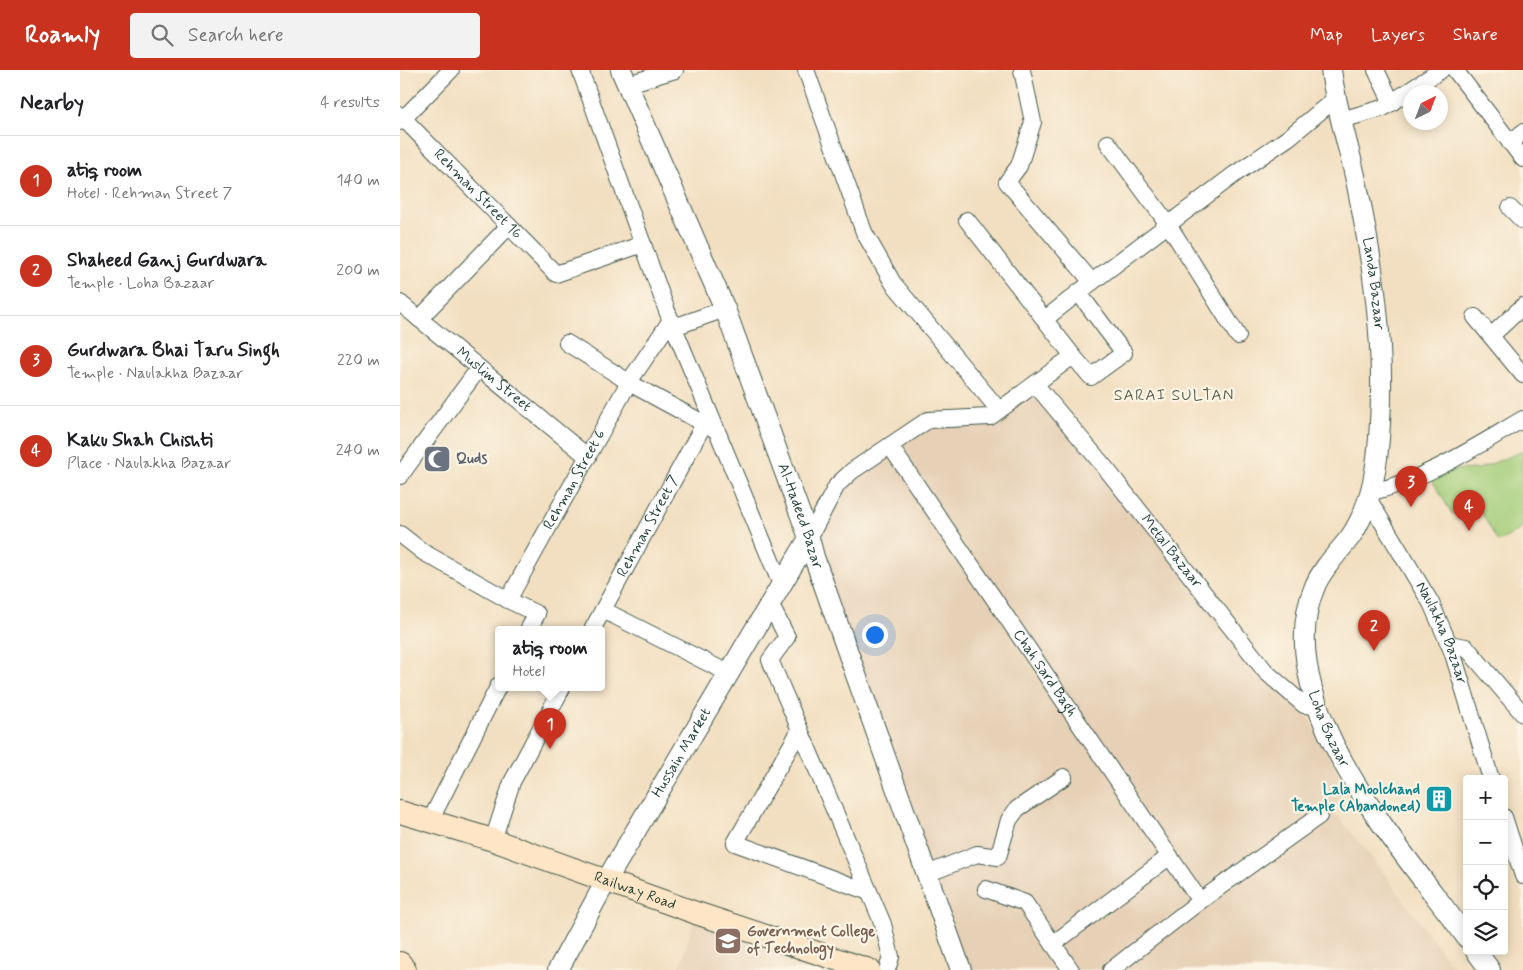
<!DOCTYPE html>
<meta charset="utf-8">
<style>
:root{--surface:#fff;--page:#f2f2f2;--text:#202124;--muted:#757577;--line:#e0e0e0;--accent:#c8321e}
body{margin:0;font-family:Mynerve,sans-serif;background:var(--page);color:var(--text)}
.controls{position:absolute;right:15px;bottom:15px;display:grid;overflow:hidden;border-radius:5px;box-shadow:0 2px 12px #0003}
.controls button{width:45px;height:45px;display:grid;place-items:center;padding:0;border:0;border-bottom:1px solid var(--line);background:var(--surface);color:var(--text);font:25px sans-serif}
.compass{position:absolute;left:1003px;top:15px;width:45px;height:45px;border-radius:50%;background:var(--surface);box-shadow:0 2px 12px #0003;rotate:42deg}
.you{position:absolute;left:474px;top:564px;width:18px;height:18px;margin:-12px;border:4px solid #fff;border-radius:50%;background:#1a73e8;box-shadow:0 0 0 8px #1a73e833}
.badge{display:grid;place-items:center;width:32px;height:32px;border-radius:50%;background:var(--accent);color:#fff;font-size:16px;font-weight:700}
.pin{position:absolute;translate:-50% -41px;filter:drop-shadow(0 1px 2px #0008)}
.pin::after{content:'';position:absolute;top:26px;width:18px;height:15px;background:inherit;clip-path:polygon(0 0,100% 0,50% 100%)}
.popup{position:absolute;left:95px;top:556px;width:110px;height:65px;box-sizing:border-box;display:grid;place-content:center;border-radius:5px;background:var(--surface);filter:drop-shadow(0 1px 4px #0005);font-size:16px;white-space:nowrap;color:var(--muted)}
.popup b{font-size:19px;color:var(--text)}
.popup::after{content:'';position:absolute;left:50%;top:100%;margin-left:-10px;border:10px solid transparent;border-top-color:var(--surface)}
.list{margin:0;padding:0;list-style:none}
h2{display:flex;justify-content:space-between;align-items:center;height:65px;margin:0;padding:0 20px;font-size:21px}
h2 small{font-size:16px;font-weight:400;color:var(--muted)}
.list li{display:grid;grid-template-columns:32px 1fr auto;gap:15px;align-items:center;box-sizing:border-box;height:90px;padding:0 20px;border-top:1px solid var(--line)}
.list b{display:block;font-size:19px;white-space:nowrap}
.list p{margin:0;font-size:16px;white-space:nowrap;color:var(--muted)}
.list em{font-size:16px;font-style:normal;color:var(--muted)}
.icon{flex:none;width:28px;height:28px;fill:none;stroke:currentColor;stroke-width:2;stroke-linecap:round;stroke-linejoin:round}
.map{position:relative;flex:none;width:1123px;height:900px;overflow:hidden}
header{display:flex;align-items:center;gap:30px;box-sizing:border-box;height:70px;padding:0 25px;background:var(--accent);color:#fff}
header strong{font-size:24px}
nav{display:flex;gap:28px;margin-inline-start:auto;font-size:18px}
.search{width:350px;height:45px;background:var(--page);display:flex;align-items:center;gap:12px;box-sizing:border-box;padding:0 18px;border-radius:5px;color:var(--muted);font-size:19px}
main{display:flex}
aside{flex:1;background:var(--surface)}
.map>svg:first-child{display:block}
</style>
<header>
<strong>Roamly</strong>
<div class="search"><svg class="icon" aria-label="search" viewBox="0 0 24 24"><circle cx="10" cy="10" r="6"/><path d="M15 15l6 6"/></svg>Search here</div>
<nav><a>Map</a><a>Layers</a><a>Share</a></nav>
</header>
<main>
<aside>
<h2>Nearby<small>4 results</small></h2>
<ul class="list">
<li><span class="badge">1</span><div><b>atiq room</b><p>Hotel · Rehman Street 7</p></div><em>140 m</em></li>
<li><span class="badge">2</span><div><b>Shaheed Ganj Gurdwara</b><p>Temple · Loha Bazaar</p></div><em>200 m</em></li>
<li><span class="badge">3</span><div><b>Gurdwara Bhai Taru Singh</b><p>Temple · Naulakha Bazaar</p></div><em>220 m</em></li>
<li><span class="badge">4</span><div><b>Kaku Shah Chishti</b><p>Place · Naulakha Bazaar</p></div><em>240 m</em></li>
</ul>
</aside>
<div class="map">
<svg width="1123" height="900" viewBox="0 0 1123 900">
<rect width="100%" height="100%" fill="#fcf5e5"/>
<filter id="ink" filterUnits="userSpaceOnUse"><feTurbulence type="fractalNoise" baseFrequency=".02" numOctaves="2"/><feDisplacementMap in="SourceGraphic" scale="10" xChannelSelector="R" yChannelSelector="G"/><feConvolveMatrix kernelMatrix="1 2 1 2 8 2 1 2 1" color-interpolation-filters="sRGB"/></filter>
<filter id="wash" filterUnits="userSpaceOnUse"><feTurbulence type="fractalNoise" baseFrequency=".0096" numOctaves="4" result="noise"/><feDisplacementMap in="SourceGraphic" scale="20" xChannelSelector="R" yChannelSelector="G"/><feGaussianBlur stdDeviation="1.12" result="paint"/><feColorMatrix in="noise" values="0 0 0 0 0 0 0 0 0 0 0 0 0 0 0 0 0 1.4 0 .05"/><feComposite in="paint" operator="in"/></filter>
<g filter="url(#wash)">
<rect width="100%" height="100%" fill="#f2dfc1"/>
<g fill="#e6d0b6">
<polygon points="635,314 909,649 948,722 921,746 935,743 977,794 1055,900 562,900 409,468 434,420 528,350 581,347"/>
<polygon points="296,843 443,900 279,900"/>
</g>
<polygon fill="#a3cc78" stroke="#618456" points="1123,381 1123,458 1098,472 1076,433 1052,444 1032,410 1049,400 1078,399"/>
</g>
<g filter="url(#ink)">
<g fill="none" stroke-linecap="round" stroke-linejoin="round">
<g stroke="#3f5549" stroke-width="18">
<g id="minor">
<polyline points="180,0 267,241 382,517"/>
<polyline points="406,0 464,162 493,213 599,340"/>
<polyline points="622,0 633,52 619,96 607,112 692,212 645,249"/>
<polyline points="976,0 992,33"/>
<polyline points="1055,0 1123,89"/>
<polyline points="228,14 275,0"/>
<path id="s1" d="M0,45L156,204L243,174"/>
<polyline points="941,50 983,38 1041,0"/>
<polyline points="0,52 51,0"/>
<polyline points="708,73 768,154 838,266"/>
<polyline points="1110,73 1123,62"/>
<polyline points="1110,138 1123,151"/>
<polyline points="567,150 673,286"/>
<polyline points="692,212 835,104 888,68 935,29"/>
<path id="s2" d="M0,233L188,387"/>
<polyline points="1075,247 1123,305"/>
<polyline points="19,249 109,156"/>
<polyline points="274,257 325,239"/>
<polyline points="1091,266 1123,236"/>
<polyline points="167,273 235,316 314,359"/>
<path id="s3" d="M635,314L708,401L866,602L904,635L916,636"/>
<path id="s4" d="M490,376L800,831"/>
<polyline points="0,406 79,298"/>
<path d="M972,422C1027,409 1075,377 1123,349"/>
<path id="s5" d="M969,430L1031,533L1052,581L1091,709"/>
<polyline points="0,464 23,482 108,530"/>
<polyline points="409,468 437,415 452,401 528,350 590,347 673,286 691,307 724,283 678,222"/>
<polyline points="371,536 387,567 370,590 483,854 491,887 487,900"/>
<polyline points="203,540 330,604"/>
<path id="s6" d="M128,560L137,544L108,530L229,312L271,250"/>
<path id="s7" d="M192,560L304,354"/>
<polyline points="1049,574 1066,577 1123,644"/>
<polyline points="400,660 335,773 469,822"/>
<polyline points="1104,747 1123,806"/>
<polyline points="30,751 99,615"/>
<polyline points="93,770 112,712 162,618"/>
<polyline points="527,804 577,784 598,787 609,750 617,739 664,707"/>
<polyline points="586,819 625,833 671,900"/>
<polyline points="653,874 770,786"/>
<polyline points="711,900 800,831 919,746"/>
</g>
</g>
<g stroke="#3f5549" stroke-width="22">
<g id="tertiary">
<path id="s8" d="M221,0L325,239L409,468L414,487L561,900"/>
<path id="s9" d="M931,0C936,39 949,76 957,115C973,193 985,274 980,353C978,392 973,433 951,466C939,482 923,497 915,516C866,631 1003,780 1067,868"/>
<polyline points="1076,881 1090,900"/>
<path id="s10" d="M158,900L206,811L409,468"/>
</g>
</g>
<g stroke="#3f5549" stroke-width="24">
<g id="secondary">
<path id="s11" d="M0,742L93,770L296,843L469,900"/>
<polyline points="0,893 5,900"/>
</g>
</g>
<use href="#minor" stroke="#fff" stroke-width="16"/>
<use href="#tertiary" stroke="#fff" stroke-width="20"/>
<use href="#secondary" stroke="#fde5c5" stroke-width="22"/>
</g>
</g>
<defs>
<g id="mosque-square" transform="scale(1.4375)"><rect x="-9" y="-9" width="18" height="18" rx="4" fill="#6b7280" stroke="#fcf5e5"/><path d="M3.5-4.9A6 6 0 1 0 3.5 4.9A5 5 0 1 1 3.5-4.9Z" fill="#fff"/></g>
<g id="building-square" transform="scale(1.4375)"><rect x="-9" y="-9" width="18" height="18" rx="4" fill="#0f9aa8" stroke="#fcf5e5"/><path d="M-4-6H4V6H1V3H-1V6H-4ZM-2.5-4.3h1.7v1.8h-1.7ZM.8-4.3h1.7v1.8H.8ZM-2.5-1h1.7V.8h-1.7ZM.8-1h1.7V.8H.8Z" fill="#fff"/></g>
<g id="university-square" transform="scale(1.4375)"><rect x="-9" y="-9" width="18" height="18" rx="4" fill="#8d6e63" stroke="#fcf5e5"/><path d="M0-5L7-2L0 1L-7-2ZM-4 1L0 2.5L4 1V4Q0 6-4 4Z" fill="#fff"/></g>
</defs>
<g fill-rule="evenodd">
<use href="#mosque-square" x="37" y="389"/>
<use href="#building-square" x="1039" y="729"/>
<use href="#university-square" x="328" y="871"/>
</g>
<g text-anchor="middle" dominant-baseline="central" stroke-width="4.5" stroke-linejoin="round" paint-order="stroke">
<g font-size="15" fill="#1f3d34" stroke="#fcf5e5">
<text stroke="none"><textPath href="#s1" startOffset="111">Rehman Street 16</textPath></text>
<text stroke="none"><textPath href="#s9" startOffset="218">Landa Bazaar</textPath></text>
<text stroke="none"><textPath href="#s2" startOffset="121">Muslim Street</textPath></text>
<text stroke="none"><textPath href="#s6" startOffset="188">Rehman Street 6</textPath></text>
<text stroke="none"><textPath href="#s8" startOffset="481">Al-Hadeed Bazar</textPath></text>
<text stroke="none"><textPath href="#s7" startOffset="118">Rehman Street 7</textPath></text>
<text stroke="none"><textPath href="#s3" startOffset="216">Metal Bazaar</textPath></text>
<text stroke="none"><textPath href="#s5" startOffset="152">Naulakha Bazaar</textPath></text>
<text stroke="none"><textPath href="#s4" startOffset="275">Chah Sard Bagh</textPath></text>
<text stroke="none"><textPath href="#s9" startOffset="686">Loha Bazaar</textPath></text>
<text stroke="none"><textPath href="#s10" startOffset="250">Hussain Market</textPath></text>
<text stroke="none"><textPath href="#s11" startOffset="248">Railway Road</textPath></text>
</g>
<g font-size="15" font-weight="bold" fill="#5b616d" stroke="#fcf5e5" text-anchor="start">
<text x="56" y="389">Quds</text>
</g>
<g font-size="15" font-weight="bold" fill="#0d838f" stroke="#fcf5e5" text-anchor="end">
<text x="1020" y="720">Lala Moolchand<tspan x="1020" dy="17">Temple (Abandoned)</tspan></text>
</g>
<g font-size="15" font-weight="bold" fill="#785e54" stroke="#fcf5e5" text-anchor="start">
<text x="347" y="862">Government College<tspan x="347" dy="17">of Technology</tspan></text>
</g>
<g font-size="16" letter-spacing="1" fill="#5a614f" stroke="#fcf5e5">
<text x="774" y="325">SARAI SULTAN</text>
</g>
</g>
</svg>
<div class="controls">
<button>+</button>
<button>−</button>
<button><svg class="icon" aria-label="locate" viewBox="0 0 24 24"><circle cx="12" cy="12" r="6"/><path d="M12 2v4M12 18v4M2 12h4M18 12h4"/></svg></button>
<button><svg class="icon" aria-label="layers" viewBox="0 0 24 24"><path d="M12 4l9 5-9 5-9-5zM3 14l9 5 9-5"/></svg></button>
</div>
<svg class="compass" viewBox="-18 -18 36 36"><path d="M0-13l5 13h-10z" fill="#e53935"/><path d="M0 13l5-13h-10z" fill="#757577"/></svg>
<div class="you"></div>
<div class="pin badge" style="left:150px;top:679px">1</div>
<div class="popup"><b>atiq room</b>Hotel</div>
<div class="pin badge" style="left:974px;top:581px">2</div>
<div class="pin badge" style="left:1011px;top:437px">3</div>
<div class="pin badge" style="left:1069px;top:461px">4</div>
</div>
</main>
